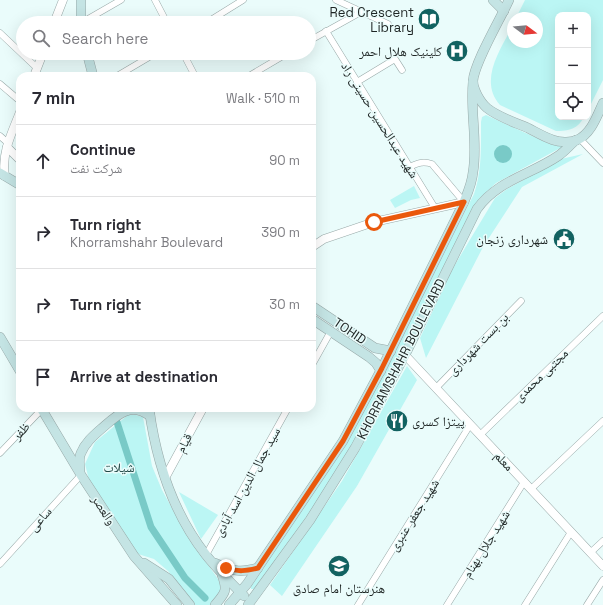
<!DOCTYPE html>
<meta charset="utf-8">
<style>
:root{--surface:#fff;--page:#f7f7f7;--text:#2b2b33;--muted:#7c7c81;--line:#e1e1e2}
body{margin:0;font-family:"Space Grotesk","Noto Naskh Arabic",sans-serif;background:var(--page);color:var(--text)}
.controls{position:absolute;right:12px;top:12px;display:grid;overflow:hidden;border-radius:8px;box-shadow:0 4px 16px #0002}
.controls button{width:36px;height:36px;display:grid;place-items:center;padding:0;border:0;border-bottom:1px solid var(--line);background:var(--surface);color:var(--text);font:20px sans-serif}
.compass{position:absolute;left:507px;top:12px;width:36px;height:36px;border-radius:50%;background:var(--surface);box-shadow:0 4px 16px #0002;rotate:106deg}
.stop{position:absolute;width:12px;height:12px;margin:-9px;border:3px solid #ea580c;border-radius:50%;background:#fff}
.stop.end{background:#ea580c;border-color:#fff;box-shadow:0 1px 4px #0008}
.list{margin:0;padding:0;list-style:none}
h2{display:flex;justify-content:space-between;align-items:center;height:52px;margin:0;padding:0 16px;font-size:17px}
h2 small{font-size:13px;font-weight:400;color:var(--muted)}
.list li{display:grid;grid-template-columns:26px 1fr auto;gap:12px;align-items:center;box-sizing:border-box;height:72px;padding:0 16px;border-top:1px solid var(--line)}
.list b{display:block;font-size:15px;white-space:nowrap}
.list p{margin:0;font-size:13px;white-space:nowrap;color:var(--muted)}
.list em{font-size:13px;font-style:normal;color:var(--muted)}
.icon{flex:none;width:22px;height:22px;fill:none;stroke:currentColor;stroke-width:2;stroke-linecap:round;stroke-linejoin:round}
.map{position:relative;flex:none;width:603px;height:605px;overflow:hidden}
.search{position:absolute;background:var(--surface);box-shadow:0 4px 16px #0002;left:16px;top:16px;width:300px;height:44px;display:flex;align-items:center;gap:10px;box-sizing:border-box;padding:0 14px;border-radius:22px;color:var(--muted);font-size:15px}
.panel{position:absolute;background:var(--surface);box-shadow:0 4px 16px #0002;left:16px;top:72px;width:300px;height:340px;border-radius:12px}
.map>svg:first-child{display:block}
</style>
<div class="map">
<svg width="603" height="605" viewBox="0 0 603 605">
<rect width="100%" height="100%" fill="#eafcfb"/>
<g fill="#bbf6f4">
<path d="M525,0H603V80L588,110V15H558V117H584C578,129 569,131 556,131L500,105C478,80 501,49 513,25V42H537V18H516Z"/>
<path d="M486,115L550,144L564,146L496,183L480,198L472,211L402,354L352,448L307,518L255,589H251V585L384,370L474,194C482,171 481,146 481,122L482,117Z"/>
<polygon points="583,154 522,187 483,247 426,358 420,338 453,268 495,198 507,189 561,159"/>
<polygon points="414,186 420,198 411,200 395,208 390,200"/>
<polygon points="407,366 417,380 357,486 282,596 270,585 342,481"/>
<polygon points="128,415 136,415 143,417 152,466 162,490 184,530 222,585 221,592 210,605 195,605 168,571 154,559 138,554 128,541 89,480 85,464 95,442"/>
<polygon points="179,492 218,515 201,539"/>
</g>
<circle fill="#79cac7" cx="503" cy="154" r="9"/>
<g fill="none" stroke-linecap="round" stroke-linejoin="round">
<polyline stroke="#79cac7" stroke-width="7" points="115,416 151,527 185,578 205,598"/>
<g stroke="#98a9a8" stroke-width="7">
<g id="minor">
<polyline points="155,0 167,23"/>
<polyline points="336,0 388,24"/>
<polyline points="81,23 121,0"/>
<polyline points="206,23 243,0"/>
<polyline points="326,31 435,208"/>
<polyline points="0,33 37,68"/>
<polyline points="309,41 361,12"/>
<polyline points="183,53 195,76"/>
<polyline points="117,76 156,53"/>
<polyline points="249,76 288,53"/>
<polyline points="357,82 395,59 402,70"/>
<polyline points="0,84 20,101"/>
<polyline points="0,136 8,143"/>
<polyline points="579,138 603,163"/>
<path d="M409,167C418,163 423,161 432,164L464,202"/>
<polyline points="312,365 331,331"/>
<polyline points="436,388 521,301"/>
<polyline points="480,435 603,316"/>
<polyline points="0,453 42,409"/>
<polyline points="531,489 603,421"/>
<polyline points="590,553 603,541"/>
<polyline points="206,555 288,408"/>
<polyline points="0,564 81,475"/>
<polyline points="358,605 470,425"/>
<polyline points="447,605 524,482"/>
<polyline points="525,605 571,532"/>
<polyline points="587,605 603,580"/>
</g>
</g>
<g stroke="#98a9a8" stroke-width="9">
<g id="tertiary">
<polyline points="54,23 63,0"/>
<polyline points="34,76 43,53"/>
<polyline points="7,147 20,160"/>
<path d="M5,176C1,153 12,133 20,112"/>
<polyline points="312,247 324,239 374,222 464,202"/>
<polyline points="405,355 603,566"/>
<polyline points="165,478 203,408"/>
</g>
</g>
<g stroke="#98a9a8" stroke-width="10">
<g id="secondary">
<polyline points="81,0 81,23"/>
<polyline points="493,0 504,11"/>
<path d="M509,0C501,18 474,63 473,81C473,89 480,102 487,108C498,117 514,122 528,128C536,132 544,137 553,140C559,142 570,143 577,140C591,134 597,116 603,103"/>
<polyline points="87,53 93,76"/>
<polyline points="0,173 20,185"/>
<polyline points="312,306 375,348 391,351"/>
<polyline points="312,319 369,357 376,363 381,371"/>
<polyline points="0,337 20,371"/>
<polyline points="41,408 81,475 134,556 177,605"/>
<path d="M149,408C156,460 173,513 206,555C217,569 231,583 244,596"/>
<path d="M80,471C80,465 78,459 81,453C85,443 93,436 101,429C116,416 130,401 150,416"/>
<polyline points="144,563 169,579 190,605"/>
<path d="M215,563C233,571 239,573 258,568"/>
<path d="M215,605C225,593 228,591 222,575"/>
<path d="M229,605L247,584L343,441L382,368L464,202C468,192 472,183 473,172C478,143 470,112 473,82"/>
<path d="M248,605L310,520L355,448L405,355L477,209C498,180 530,175 558,156C564,152 570,145 576,140"/>
</g>
</g>
<use href="#minor" stroke="#fff" stroke-width="6"/>
<use href="#tertiary" stroke="#fff" stroke-width="8"/>
<use href="#secondary" stroke="#c4e4e4" stroke-width="9"/>
</g>
<g fill="none" stroke-linecap="round" stroke-linejoin="round">
<path stroke="#ea580c" stroke-width="5" d="M226,568C238,572 246,571 258,568L343,441L382,368L464,202L374,222"/>
</g>
<defs>
<g id="library-disc" transform="scale(1.15)"><circle r="9.5" fill="#126261" stroke="#eafcfb"/><path d="M-6-4Q-3-5.5-.7-3.5V5Q-3 3-6 4ZM6-4Q3-5.5 .7-3.5V5Q3 3 6 4Z" fill="#fff"/></g>
<g id="hospital-disc" transform="scale(1.15)"><circle r="9.5" fill="#126261" stroke="#eafcfb"/><path d="M-5-5h3v3.5h4V-5h3V5h-3V1.5h-4V5h-3Z" fill="#fff"/></g>
<g id="civic-disc" transform="scale(1.15)"><circle r="9.5" fill="#126261" stroke="#eafcfb"/><path d="M-.6-6.5H3V-4.5H.6V-3L4-1V1h2V6H-6V1h2V-1L-.6-3ZM-1.2 2.5V6h2.4V2.5Z" fill="#fff"/></g>
<g id="restaurant-disc" transform="scale(1.15)"><circle r="9.5" fill="#126261" stroke="#eafcfb"/><path d="M-5-6h1v4h1v-4h1v4h1v-4h1v5L-1.5 .5V6h-2V.5L-5-1ZM5-6V6H3V1.5H1.5Q1.5-4 5-6Z" fill="#fff"/></g>
<g id="school-disc" transform="scale(1.15)"><circle r="9.5" fill="#126261" stroke="#eafcfb"/><path d="M0-5L7-2L0 1L-7-2ZM-4 1L0 2.5L4 1V4Q0 6-4 4Z" fill="#fff"/></g>
</defs>
<g fill-rule="evenodd">
<use href="#library-disc" x="429" y="19"/>
<use href="#hospital-disc" x="457" y="51"/>
<use href="#civic-disc" x="564" y="239"/>
<use href="#restaurant-disc" x="397" y="421"/>
<use href="#school-disc" x="339" y="566"/>
</g>
<g text-anchor="middle" dominant-baseline="central" stroke-width="3" stroke-linejoin="round" paint-order="stroke">
<g font-size="13" fill="#1e2524" stroke="#eafcfb" text-anchor="end">
<text x="414" y="12">Red Crescent<tspan x="414" dy="15">Library</tspan></text>
<text x="442" y="51">کلینیک هلال احمر</text>
<text x="548" y="239">شهرداری زنجان</text>
<text x="412" y="421" text-anchor="start">پیتزا کسری</text>
<text x="339" y="588" text-anchor="middle">هنرستان امام صادق</text>
</g>
<g font-size="13" fill="#1e2524" stroke="#eafcfb">
<text transform="translate(380 120) rotate(58)">شهید عبدالحسین حسینی راد</text>
<text transform="translate(350 331) rotate(34)">TOHID</text>
<text transform="translate(478 344) rotate(-46)">بن بست شهرداری</text>
<text transform="translate(401 359) rotate(-63)">KHORRAMSHAHR BOULEVARD</text>
<text transform="translate(541 375) rotate(-44)">مجتبی محمدی</text>
<text transform="translate(21 431) rotate(-46)">ظفر</text>
<text transform="translate(184 443) rotate(-61)">قیام</text>
<text transform="translate(504 461) rotate(47)">معلم</text>
<text transform="translate(247 482) rotate(-61)">سید جمال الدین اسد آبادی</text>
<text transform="translate(104 510) rotate(57)">والعصر</text>
<text transform="translate(414 515) rotate(-58)">شهید جعفر عنبری</text>
<text transform="translate(40 519) rotate(-48)">ساعی</text>
<text transform="translate(486 544) rotate(-58)">شهید جلال بهنام</text>
</g>
<g font-size="13" fill="#224847" stroke="#eafcfb">
<text x="119" y="467">شیلات</text>
</g>
</g>
</svg>
<div class="controls">
<button>+</button>
<button>−</button>
<button><svg class="icon" aria-label="locate" viewBox="0 0 24 24"><circle cx="12" cy="12" r="6"/><path d="M12 2v4M12 18v4M2 12h4M18 12h4"/></svg></button>
</div>
<svg class="compass" viewBox="-18 -18 36 36"><path d="M0-13l5 13h-10z" fill="#e53935"/><path d="M0 13l5-13h-10z" fill="#7c7c81"/></svg>
<div class="stop" style="left:374px;top:222px"></div>
<div class="stop end" style="left:226px;top:568px"></div>
<div class="search"><svg class="icon" aria-label="search" viewBox="0 0 24 24"><circle cx="10" cy="10" r="6"/><path d="M15 15l6 6"/></svg>Search here</div>
<section class="panel">
<h2>7 min<small>Walk · 510 m</small></h2>
<ul class="list">
<li><svg class="icon" aria-label="ahead" viewBox="0 0 24 24"><path d="M12 20V5M6 11l6-6 6 6"/></svg><div><b>Continue</b><p>شرکت نفت</p></div><em>90 m</em></li>
<li><svg class="icon" aria-label="right" viewBox="0 0 24 24"><path d="M7 20v-9h11M14 6l5 5-5 5"/></svg><div><b>Turn right</b><p>Khorramshahr Boulevard</p></div><em>390 m</em></li>
<li><svg class="icon" aria-label="right" viewBox="0 0 24 24"><path d="M7 20v-9h11M14 6l5 5-5 5"/></svg><div><b>Turn right</b></div><em>30 m</em></li>
<li><svg class="icon" aria-label="arrive" viewBox="0 0 24 24"><path d="M6 21V4h12l-3 4 3 4H6"/></svg><div><b>Arrive at destination</b></div></li>
</ul>
</section>
</div>
